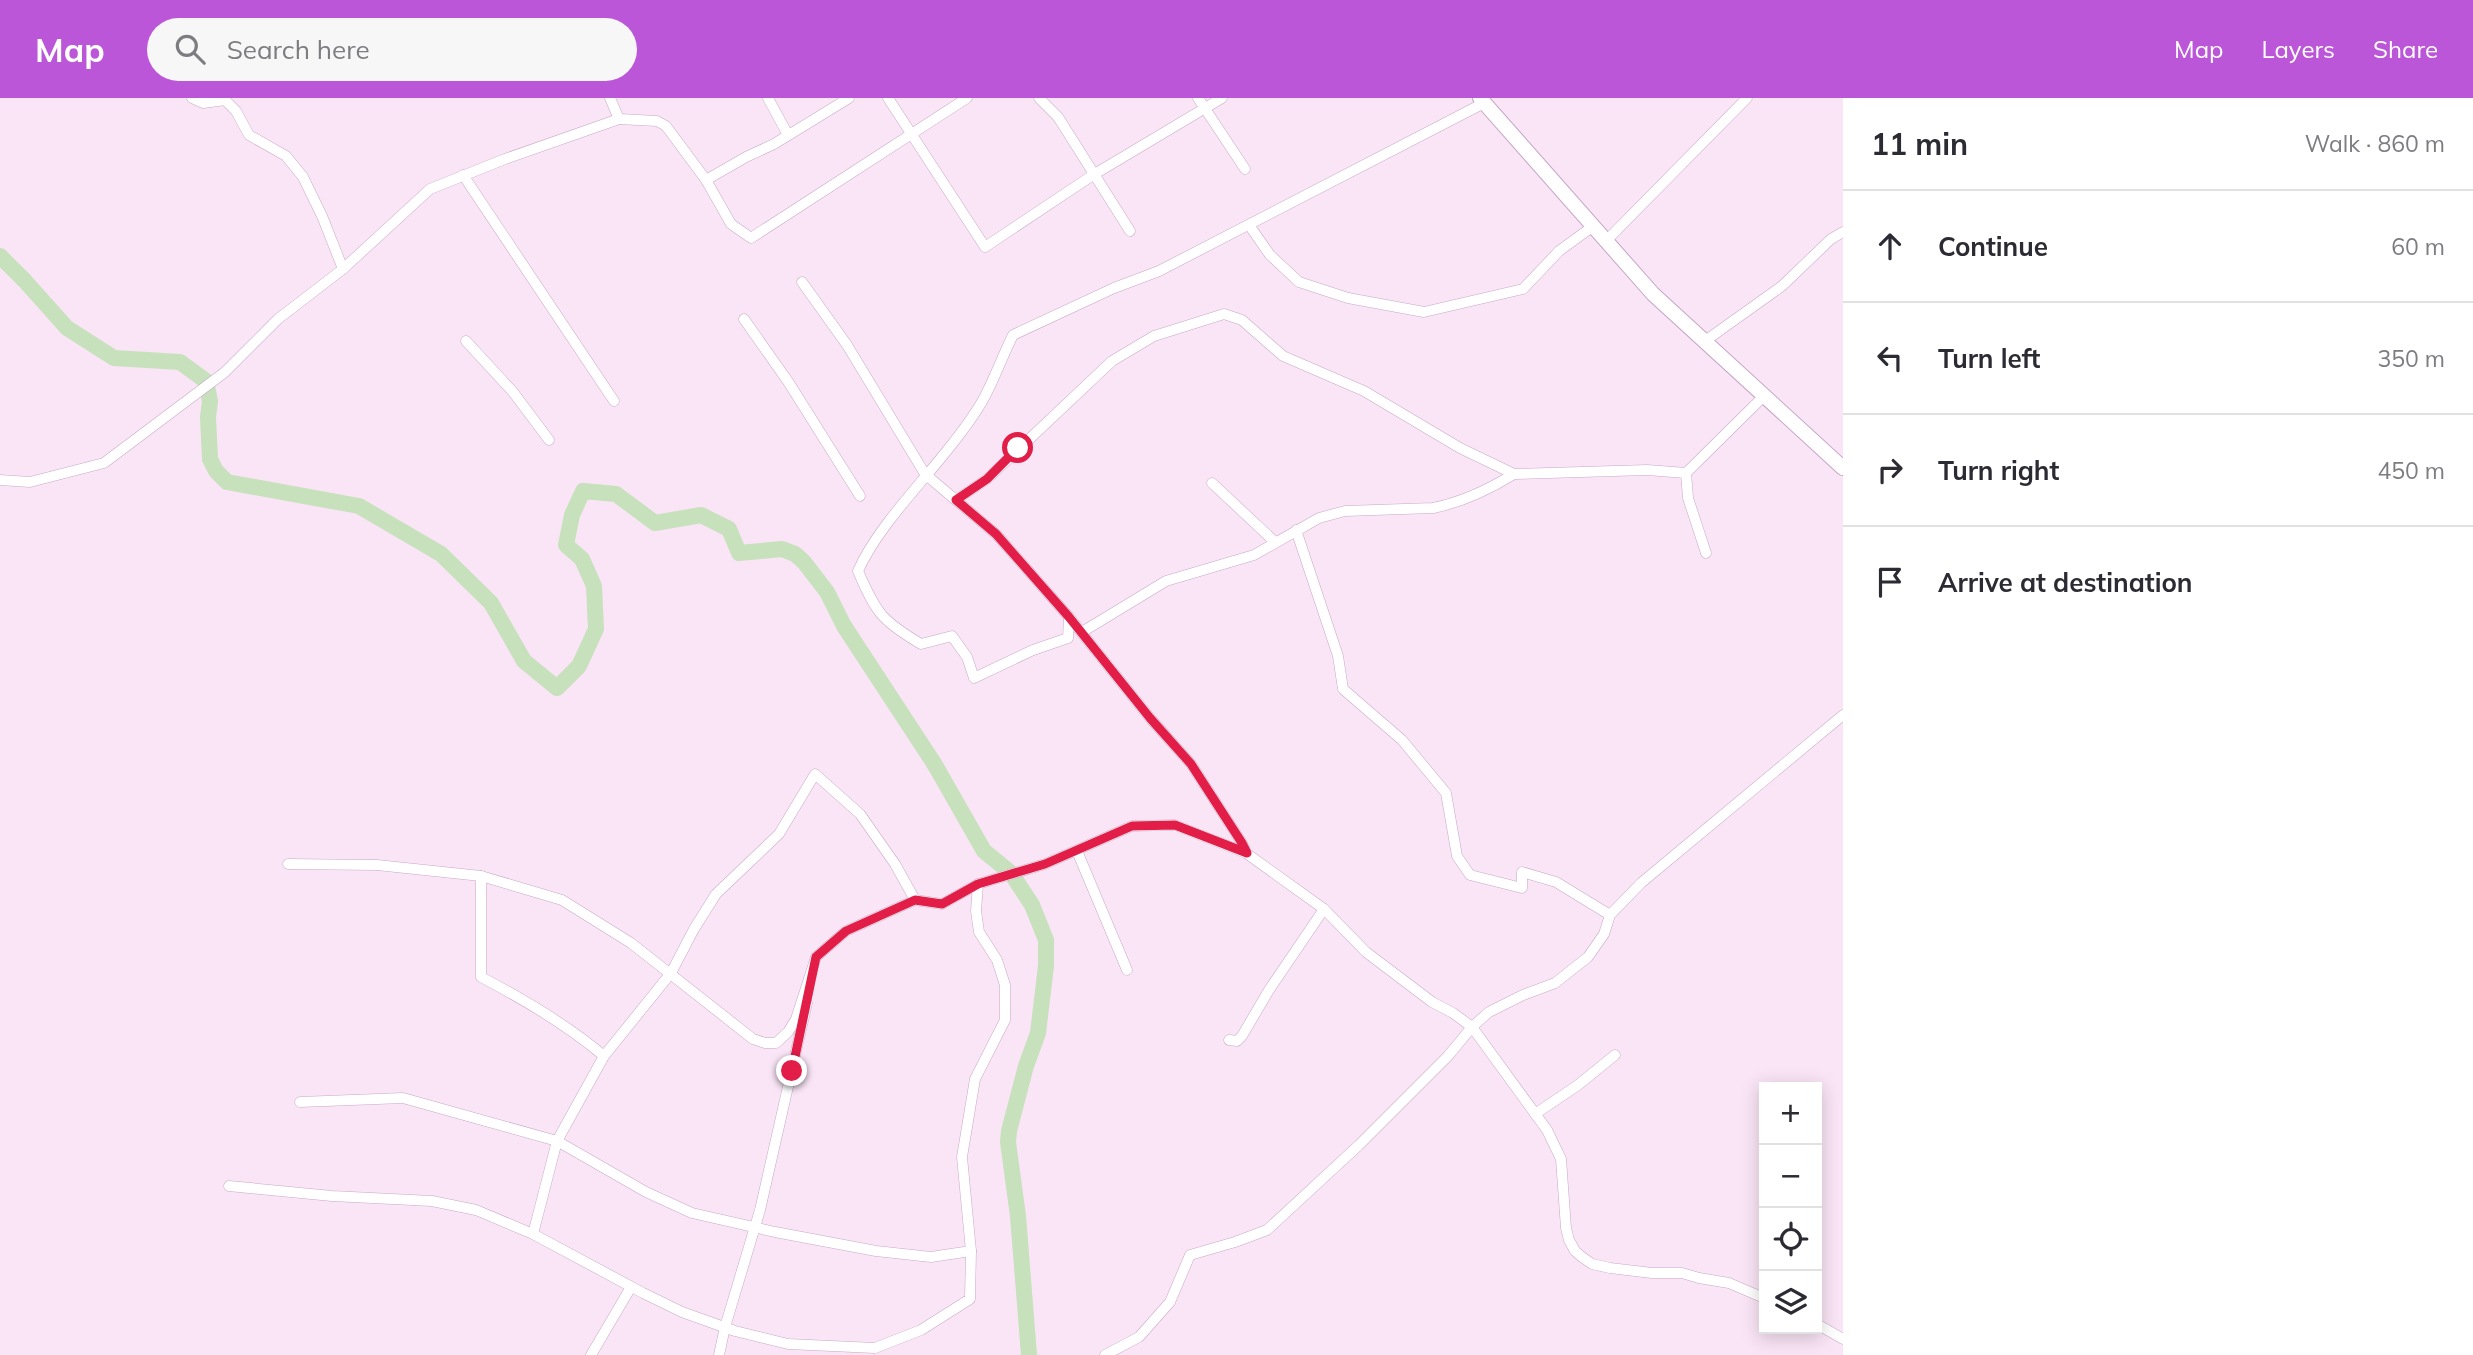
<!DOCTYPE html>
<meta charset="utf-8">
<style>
:root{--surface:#fff;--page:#f7f7f7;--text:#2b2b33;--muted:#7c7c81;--line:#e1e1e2;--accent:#bb56d8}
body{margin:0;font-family:Mulish,sans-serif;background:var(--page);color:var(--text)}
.controls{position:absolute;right:21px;bottom:21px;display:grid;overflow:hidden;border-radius:0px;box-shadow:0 4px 18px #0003}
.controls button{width:63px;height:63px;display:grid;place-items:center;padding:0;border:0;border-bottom:2px solid var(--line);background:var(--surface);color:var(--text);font:35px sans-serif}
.stop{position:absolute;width:21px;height:21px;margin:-16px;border:5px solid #e11d48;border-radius:50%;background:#fff}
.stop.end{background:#e11d48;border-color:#fff;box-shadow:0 2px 7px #0008}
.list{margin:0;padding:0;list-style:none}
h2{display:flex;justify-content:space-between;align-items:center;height:91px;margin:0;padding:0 28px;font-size:30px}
h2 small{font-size:23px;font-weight:400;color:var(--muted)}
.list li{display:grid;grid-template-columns:46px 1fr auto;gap:21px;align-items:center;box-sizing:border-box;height:112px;padding:0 28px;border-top:2px solid var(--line)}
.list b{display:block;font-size:26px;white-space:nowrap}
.list em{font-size:23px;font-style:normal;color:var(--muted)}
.icon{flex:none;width:38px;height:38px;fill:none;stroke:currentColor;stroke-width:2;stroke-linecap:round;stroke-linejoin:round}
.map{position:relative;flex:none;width:1843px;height:1257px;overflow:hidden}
header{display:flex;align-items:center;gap:42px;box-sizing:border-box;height:98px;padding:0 35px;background:var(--accent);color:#fff}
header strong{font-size:33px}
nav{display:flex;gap:38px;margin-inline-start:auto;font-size:24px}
.search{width:490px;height:63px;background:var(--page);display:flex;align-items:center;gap:18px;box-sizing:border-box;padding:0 24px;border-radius:38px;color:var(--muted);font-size:26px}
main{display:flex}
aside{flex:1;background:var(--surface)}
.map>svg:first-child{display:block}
</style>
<header>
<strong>Map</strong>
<div class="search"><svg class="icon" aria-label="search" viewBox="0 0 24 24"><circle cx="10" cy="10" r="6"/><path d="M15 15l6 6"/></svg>Search here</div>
<nav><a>Map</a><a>Layers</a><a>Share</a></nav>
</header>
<main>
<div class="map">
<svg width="1843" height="1257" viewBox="0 0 1843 1257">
<rect width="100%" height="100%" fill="#fae5f6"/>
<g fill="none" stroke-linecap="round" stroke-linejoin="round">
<polyline stroke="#c6e1bb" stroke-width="16" points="0,158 25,183 67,230 114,260 180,264 206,283 210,303 208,319 210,361 216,373 227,384 359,408 441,456 491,505 524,563 557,590 579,568 596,531 594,488 582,461 566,447 572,417 583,393 616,396 655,425 701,417 729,431 739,455 782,451 795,456 804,464 827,494 844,528 935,667 984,753 1011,775 1032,807 1046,842 1046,868 1038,935 1026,968 1009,1033 1008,1044 1018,1118 1029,1257"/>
<g stroke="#c6aac6" stroke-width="11">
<g id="street">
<polyline points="192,0 203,5 225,2 236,13 249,37 286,58 303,79 322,118 343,171"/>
<polyline points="768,0 788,37"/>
<polyline points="888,0 985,149 1093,77 1222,0"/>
<polyline points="1039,0 1058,19 1130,133"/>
<polyline points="1198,0 1245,71"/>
<polyline points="619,21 657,23 666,28 706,82 731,126 751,140 967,0"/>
<polyline points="463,77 614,303"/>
<polyline points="706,82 746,59 774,46 849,0"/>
<polyline points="1249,127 1270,157 1299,184 1348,200 1424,214 1523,191 1559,153 1592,129"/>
<polyline points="1605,144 1747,0"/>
<polyline points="802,184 847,247 925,376 996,436 1069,519 1150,620 1191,666 1242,745 1246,755"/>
<polyline points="744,221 789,285 860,398"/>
<polyline points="466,243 513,294 549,342"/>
<polyline points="1705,243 1782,188 1831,141 1843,134"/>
<polyline points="1686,375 1688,400 1706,455"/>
<polyline points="0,382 30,384 104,365 225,274 278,221 343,171 430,91 505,61 619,21 610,0"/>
<polyline points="1212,385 1275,444"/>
<polyline points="956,402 987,381 1112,263 1154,238 1224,216 1242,222 1283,258 1364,293 1460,350 1514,376 1647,372 1686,375 1765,297"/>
<polyline points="1296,432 1338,558 1343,591 1402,642 1446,695 1457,758 1470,777 1522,790 1522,774 1556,784 1610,817"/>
<path d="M1069,519L1068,540L1033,552L974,580L967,559L952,538L921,546C882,523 876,515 858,473C876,432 917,390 945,355C958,339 980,310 988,292C997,274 1004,255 1013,237L1114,190L1159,173L1484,5"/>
<path d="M1082,534L1166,483L1254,457L1319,420L1345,413L1433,410C1463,404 1488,392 1514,376"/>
<polyline points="1077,753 1127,872"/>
<polyline points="288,766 377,767 481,778 562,802 631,845 753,941 765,945 776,945 788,934 796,921 816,859 846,833 915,802 942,806 978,786"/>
<path d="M481,778V879C525,902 566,926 604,958"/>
<polyline points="1229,942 1237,943 1242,938 1269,892 1324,811"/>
<polyline points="300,1004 403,1000 557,1043 646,1094 692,1115 775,1134 876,1153 931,1159 971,1153"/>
<polyline points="1535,1016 1578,987 1615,957"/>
<polyline points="229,1088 332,1098 432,1103 476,1112 533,1136 643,1195 682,1214 735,1233 788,1246 875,1250 921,1232 970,1201 971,1153 962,1059 975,981 1005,922 1005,887 997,862 979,834 976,813 978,786 1045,766 1132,728 1175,727 1246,755 1324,811 1366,854 1432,904 1453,915 1472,929 1489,914 1523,897 1555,885 1588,859 1604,836 1610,817 1641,785 1843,617"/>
<polyline points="533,1136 557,1043 604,958 671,875 694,831 716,796 779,736 815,676 860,716 895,766 915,802"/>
<polyline points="1817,1226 1843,1241"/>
<polyline points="591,1257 631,1189"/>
<polyline points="719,1257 725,1229 760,1112 807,905"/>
<polyline points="1105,1257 1139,1239 1170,1204 1190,1157 1235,1144 1267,1132 1359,1047 1448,958 1472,929 1547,1032 1561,1061 1566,1130 1569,1142 1575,1153 1582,1159 1592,1166 1610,1170 1652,1175 1682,1175 1699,1180 1729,1185 1764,1200"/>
</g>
</g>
<g stroke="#c4a4c5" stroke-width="16">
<polyline id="secondary" points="1480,0 1653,196 1843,370"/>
</g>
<use href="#street" stroke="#fff" stroke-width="10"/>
<use href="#secondary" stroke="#fff" stroke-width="14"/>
</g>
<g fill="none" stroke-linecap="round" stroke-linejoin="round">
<polyline stroke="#e11d48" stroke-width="9" points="792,973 816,859 846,833 915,802 942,806 978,786 1045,766 1132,728 1175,727 1247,755 1242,745 1191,666 1150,620 1069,519 996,436 956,402 987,381 1018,350"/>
</g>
</svg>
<div class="controls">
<button>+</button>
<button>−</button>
<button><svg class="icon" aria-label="locate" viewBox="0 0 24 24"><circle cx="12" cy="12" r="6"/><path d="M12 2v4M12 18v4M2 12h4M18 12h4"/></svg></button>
<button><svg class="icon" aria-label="layers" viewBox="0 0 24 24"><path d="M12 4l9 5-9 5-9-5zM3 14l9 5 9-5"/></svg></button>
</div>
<div class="stop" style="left:1018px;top:350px"></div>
<div class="stop end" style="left:792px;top:973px"></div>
</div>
<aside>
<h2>11 min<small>Walk · 860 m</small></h2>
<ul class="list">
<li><svg class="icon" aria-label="ahead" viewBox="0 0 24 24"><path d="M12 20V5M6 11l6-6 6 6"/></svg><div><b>Continue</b></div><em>60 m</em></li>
<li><svg class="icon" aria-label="left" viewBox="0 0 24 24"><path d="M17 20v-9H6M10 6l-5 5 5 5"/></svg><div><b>Turn left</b></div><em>350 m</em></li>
<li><svg class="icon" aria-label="right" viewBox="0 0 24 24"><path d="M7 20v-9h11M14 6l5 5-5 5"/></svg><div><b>Turn right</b></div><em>450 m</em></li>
<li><svg class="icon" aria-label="arrive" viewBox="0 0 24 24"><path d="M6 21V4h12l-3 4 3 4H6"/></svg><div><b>Arrive at destination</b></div></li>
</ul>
</aside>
</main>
